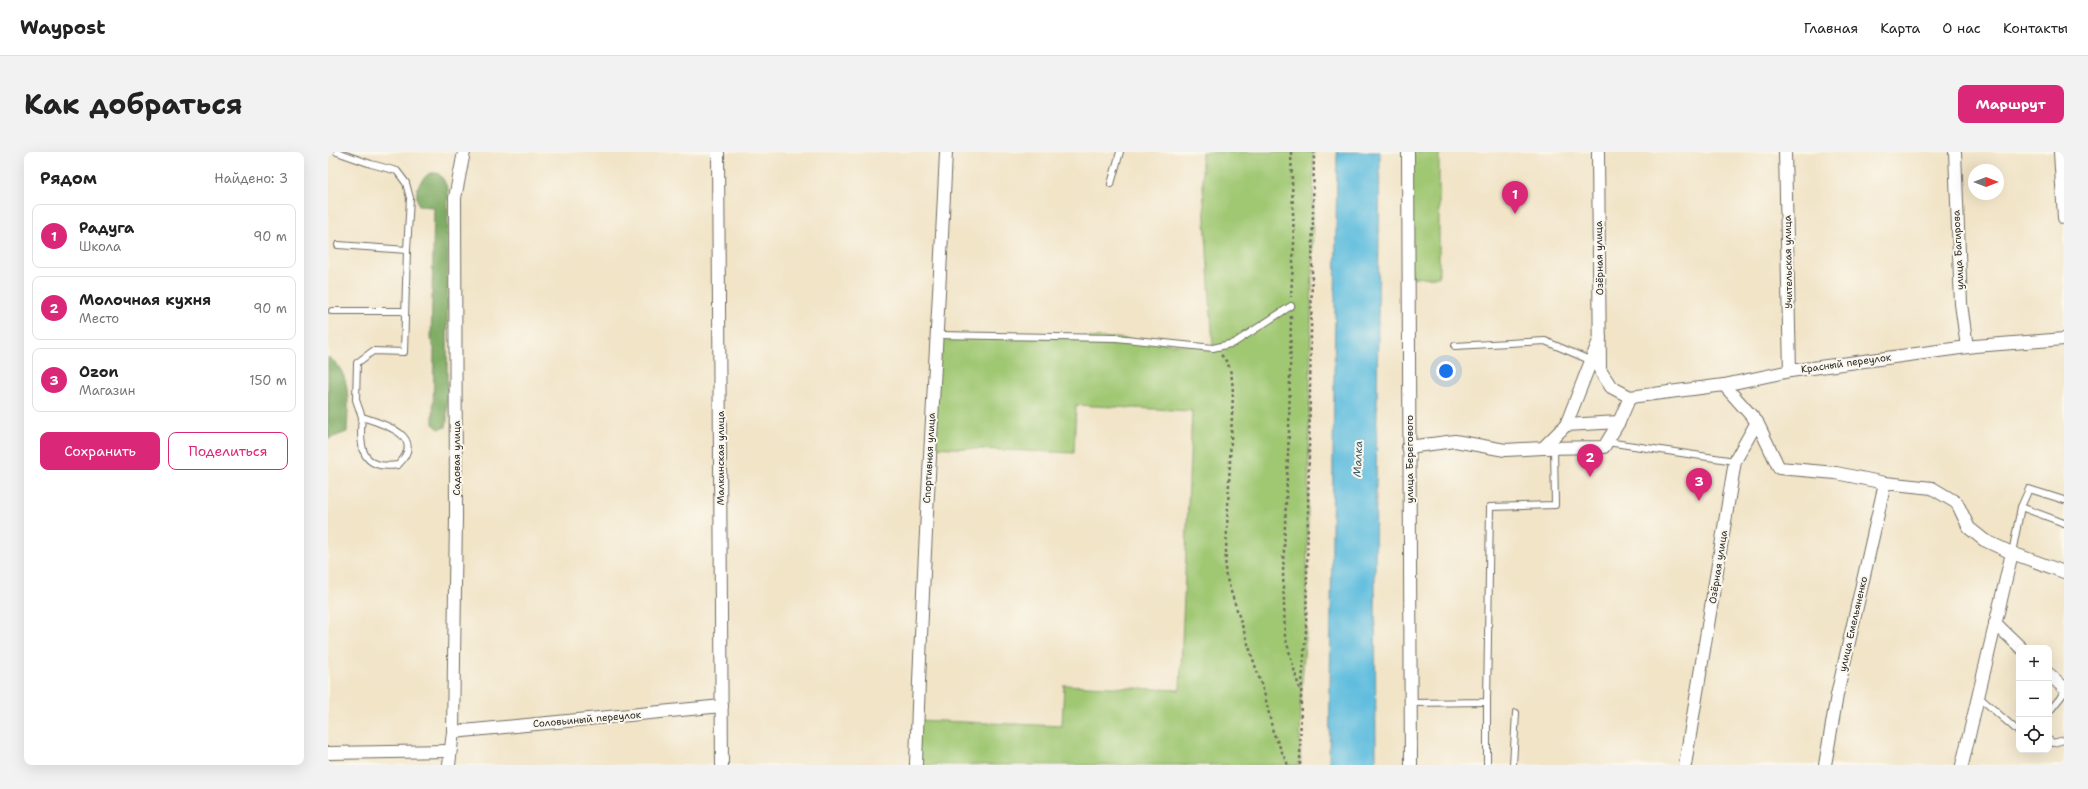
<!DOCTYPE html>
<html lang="ru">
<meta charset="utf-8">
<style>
:root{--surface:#fff;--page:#f2f2f2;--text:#222;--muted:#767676;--line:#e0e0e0;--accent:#db2777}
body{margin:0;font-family:"Shantell Sans",sans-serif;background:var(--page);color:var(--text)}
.controls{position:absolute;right:12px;bottom:12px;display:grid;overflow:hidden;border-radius:8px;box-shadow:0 4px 16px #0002}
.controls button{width:36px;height:36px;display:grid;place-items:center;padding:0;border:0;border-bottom:1px solid var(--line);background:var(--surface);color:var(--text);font:20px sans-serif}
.compass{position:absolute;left:1640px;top:12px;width:36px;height:36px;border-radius:50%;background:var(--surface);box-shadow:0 4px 16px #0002;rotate:90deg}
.you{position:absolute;left:1118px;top:219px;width:14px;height:14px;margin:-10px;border:3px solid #fff;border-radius:50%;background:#1a73e8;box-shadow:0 0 0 6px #1a73e833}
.badge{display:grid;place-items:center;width:26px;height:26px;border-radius:50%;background:var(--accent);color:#fff;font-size:13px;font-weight:700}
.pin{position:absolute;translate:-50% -33px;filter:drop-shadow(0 1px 2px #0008)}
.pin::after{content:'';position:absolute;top:21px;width:14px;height:12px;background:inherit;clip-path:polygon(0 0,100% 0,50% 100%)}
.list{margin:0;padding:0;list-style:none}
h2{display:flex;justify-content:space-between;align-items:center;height:52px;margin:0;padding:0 16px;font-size:17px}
h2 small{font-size:13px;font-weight:400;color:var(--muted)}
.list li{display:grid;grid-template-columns:26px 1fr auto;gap:12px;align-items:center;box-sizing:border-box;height:64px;margin:0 8px 8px;padding:0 8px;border:1px solid var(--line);border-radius:8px}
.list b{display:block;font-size:15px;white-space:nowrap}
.list p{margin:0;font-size:13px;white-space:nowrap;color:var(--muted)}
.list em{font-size:13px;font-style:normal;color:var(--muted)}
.actions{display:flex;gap:8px;padding:12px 16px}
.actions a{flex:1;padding:9px 0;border:1px solid var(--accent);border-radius:8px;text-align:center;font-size:14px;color:var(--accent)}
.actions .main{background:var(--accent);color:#fff}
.icon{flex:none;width:22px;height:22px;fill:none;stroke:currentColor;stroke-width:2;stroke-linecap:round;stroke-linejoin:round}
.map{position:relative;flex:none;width:1736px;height:613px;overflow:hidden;border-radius:8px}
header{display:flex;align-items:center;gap:24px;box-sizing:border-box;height:56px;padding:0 20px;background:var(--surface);border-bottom:1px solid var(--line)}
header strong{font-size:19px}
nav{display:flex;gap:22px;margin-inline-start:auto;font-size:14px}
.intro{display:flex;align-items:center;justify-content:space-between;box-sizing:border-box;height:96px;padding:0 24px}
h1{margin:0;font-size:28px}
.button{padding:10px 18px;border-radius:8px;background:var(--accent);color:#fff;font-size:14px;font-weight:700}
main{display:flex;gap:24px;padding:0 24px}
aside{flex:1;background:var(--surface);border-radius:8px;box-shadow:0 4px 16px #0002}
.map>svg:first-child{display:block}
</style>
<header>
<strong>Waypost</strong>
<nav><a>Главная</a><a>Карта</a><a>О нас</a><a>Контакты</a></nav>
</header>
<div class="intro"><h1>Как добраться</h1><a class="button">Маршрут</a></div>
<main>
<aside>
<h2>Рядом<small>Найдено: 3</small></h2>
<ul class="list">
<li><span class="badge">1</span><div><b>Радуга</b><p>Школа</p></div><em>90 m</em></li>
<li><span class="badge">2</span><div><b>Молочная кухня</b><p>Место</p></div><em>90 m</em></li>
<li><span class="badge">3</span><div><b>Ozon</b><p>Магазин</p></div><em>150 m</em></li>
</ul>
<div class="actions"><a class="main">Сохранить</a><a>Поделиться</a></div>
</aside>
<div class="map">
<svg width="1736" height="613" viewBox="0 0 1736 613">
<rect width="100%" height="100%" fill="#fbf7ec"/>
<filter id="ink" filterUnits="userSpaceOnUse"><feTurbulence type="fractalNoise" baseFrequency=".025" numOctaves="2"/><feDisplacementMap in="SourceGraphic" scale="8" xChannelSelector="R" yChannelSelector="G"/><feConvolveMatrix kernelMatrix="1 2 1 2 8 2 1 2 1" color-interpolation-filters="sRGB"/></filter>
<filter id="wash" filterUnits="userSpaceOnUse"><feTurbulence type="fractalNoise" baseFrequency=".012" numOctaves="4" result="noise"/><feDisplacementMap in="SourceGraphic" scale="16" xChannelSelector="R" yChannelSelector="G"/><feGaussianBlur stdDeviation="0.9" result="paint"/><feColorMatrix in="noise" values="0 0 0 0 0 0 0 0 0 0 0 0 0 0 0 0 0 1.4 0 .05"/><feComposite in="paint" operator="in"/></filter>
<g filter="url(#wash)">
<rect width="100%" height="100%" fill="#f1e4c7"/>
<g fill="#a0c873" stroke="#667a4f">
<polygon points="874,0 986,0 978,478 973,543 972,613 588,613 589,568 734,574 736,533 852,538 864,259 748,253 746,301 601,295 609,183 788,186 885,196 874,19"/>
<polygon points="1080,0 1111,0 1111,125 1080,126"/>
</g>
<g fill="#80ac65" stroke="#566c48">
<path d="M102,21H110L115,27L120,37L119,269L118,275L111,277L105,272L106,196L103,189L106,55L91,54C86,40 89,30 102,21Z"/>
<path d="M0,205C25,220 20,256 19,280L0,287Z"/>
</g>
<polygon fill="#60bdde" stroke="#467484" points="1009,0 1052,0 1047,420 1048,613 1001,613"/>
</g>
<g filter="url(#ink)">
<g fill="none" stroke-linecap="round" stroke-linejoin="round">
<g stroke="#706c62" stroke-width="8">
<g id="lane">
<polyline points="9,0 43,12 69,19 78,31 82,46 79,98 10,93"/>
<polyline points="783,32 792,0"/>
<polyline points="4,159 77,159"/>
<polyline points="609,183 788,186 885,196 906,191 963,154"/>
<polyline points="1127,194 1217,189 1264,209"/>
<path d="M34,265C31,293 32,319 70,313C99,284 56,272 34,265L28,248L29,211L45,199L76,200L79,98"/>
<polyline points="1279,290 1407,309"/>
<polyline points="1693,355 1701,337 1736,348"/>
<polyline points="1684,401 1693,355 1736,371"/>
<polyline points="1650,544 1691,580"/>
<polyline points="1083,551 1159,550 1162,355 1227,353 1226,296"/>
<polyline points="1721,560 1736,541"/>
<polyline points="1721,588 1725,591 1736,588"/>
<polyline points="1159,613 1159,550"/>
<polyline points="1185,613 1188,561"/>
</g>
</g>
<g stroke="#706c62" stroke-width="14">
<g id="street">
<polyline points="390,0 394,613"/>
<polyline points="1080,0 1083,613"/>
<polyline points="1270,0 1272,218 1283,235 1302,245"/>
<polyline points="1457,0 1462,219"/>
<polyline points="1627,0 1633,152 1639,195"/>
<polyline points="1732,0 1736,66"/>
<polyline points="1396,233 1429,270 1451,316 1508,321 1557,331 1604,336 1629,351 1641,376 1656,388 1684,401 1736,420"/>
<polyline points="1302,245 1396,233 1462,219 1647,194 1736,187"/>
<polyline points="1238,273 1291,270 1302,245"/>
<polyline points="1080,295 1127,289 1177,298 1215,296 1238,273 1272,186"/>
<polyline points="1215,296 1276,295 1291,270"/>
<polyline points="1667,471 1693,496"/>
<polyline points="1721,522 1736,536"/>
<polyline points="125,580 394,554"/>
<polyline points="0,601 122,599"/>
<polyline points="121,613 125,580 128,364 127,46 136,0"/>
<path d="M588,613C594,408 609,204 618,0"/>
<polyline points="1357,613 1407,309 1429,270"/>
<polyline points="1497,613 1509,543 1557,331"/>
<polyline points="1634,613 1684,401"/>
</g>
</g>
<g stroke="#706c62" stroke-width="2.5" stroke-dasharray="3 3" stroke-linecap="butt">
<polyline points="963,0 966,91 963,145"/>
<polyline points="963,164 961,279 955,420 957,484 972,539"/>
<path d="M893,203C904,213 904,227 905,241L897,421L937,544L945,580L960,613"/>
<polyline points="972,613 973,543 978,478 986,0"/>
</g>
<use href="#lane" stroke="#fff" stroke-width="6"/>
<use href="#street" stroke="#fff" stroke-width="12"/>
</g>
</g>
<g text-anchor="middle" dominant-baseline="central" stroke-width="4" stroke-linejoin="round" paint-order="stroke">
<g font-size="10" fill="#2b2b2b" stroke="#fbf7ec">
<text transform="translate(1630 98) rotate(-93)">улица Багирова</text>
<text transform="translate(1271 106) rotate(-91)">Озёрная улица</text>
<text transform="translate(1460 110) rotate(-91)">Учительская улица</text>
<text transform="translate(1518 211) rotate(-8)">Красный переулок</text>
<text transform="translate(128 306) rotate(-90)">Садовая улица</text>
<text transform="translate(392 306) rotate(-90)">Малкинская улица</text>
<text transform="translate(601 306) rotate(-87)">Спортивная улица</text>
<text transform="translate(1081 307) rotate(-90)">улица Берегового</text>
<text transform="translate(1390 415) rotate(-81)">Озёрная улица</text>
<text transform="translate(1525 472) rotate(-77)">улица Емельяненко</text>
<text transform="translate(259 567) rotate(-5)">Соловьиный переулок</text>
</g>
<g font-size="11" font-style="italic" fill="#3e5e6a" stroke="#fbf7ec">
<text transform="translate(1030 307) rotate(-88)">Малка</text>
</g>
</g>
</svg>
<div class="controls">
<button>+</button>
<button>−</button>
<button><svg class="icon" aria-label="locate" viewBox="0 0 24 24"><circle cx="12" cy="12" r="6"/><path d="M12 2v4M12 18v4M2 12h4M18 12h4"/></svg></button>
</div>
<svg class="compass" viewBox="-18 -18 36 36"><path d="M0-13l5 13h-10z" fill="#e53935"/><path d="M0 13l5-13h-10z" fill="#767676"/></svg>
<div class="you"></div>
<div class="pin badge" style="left:1187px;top:62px">1</div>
<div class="pin badge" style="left:1262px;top:325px">2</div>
<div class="pin badge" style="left:1371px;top:349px">3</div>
</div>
</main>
